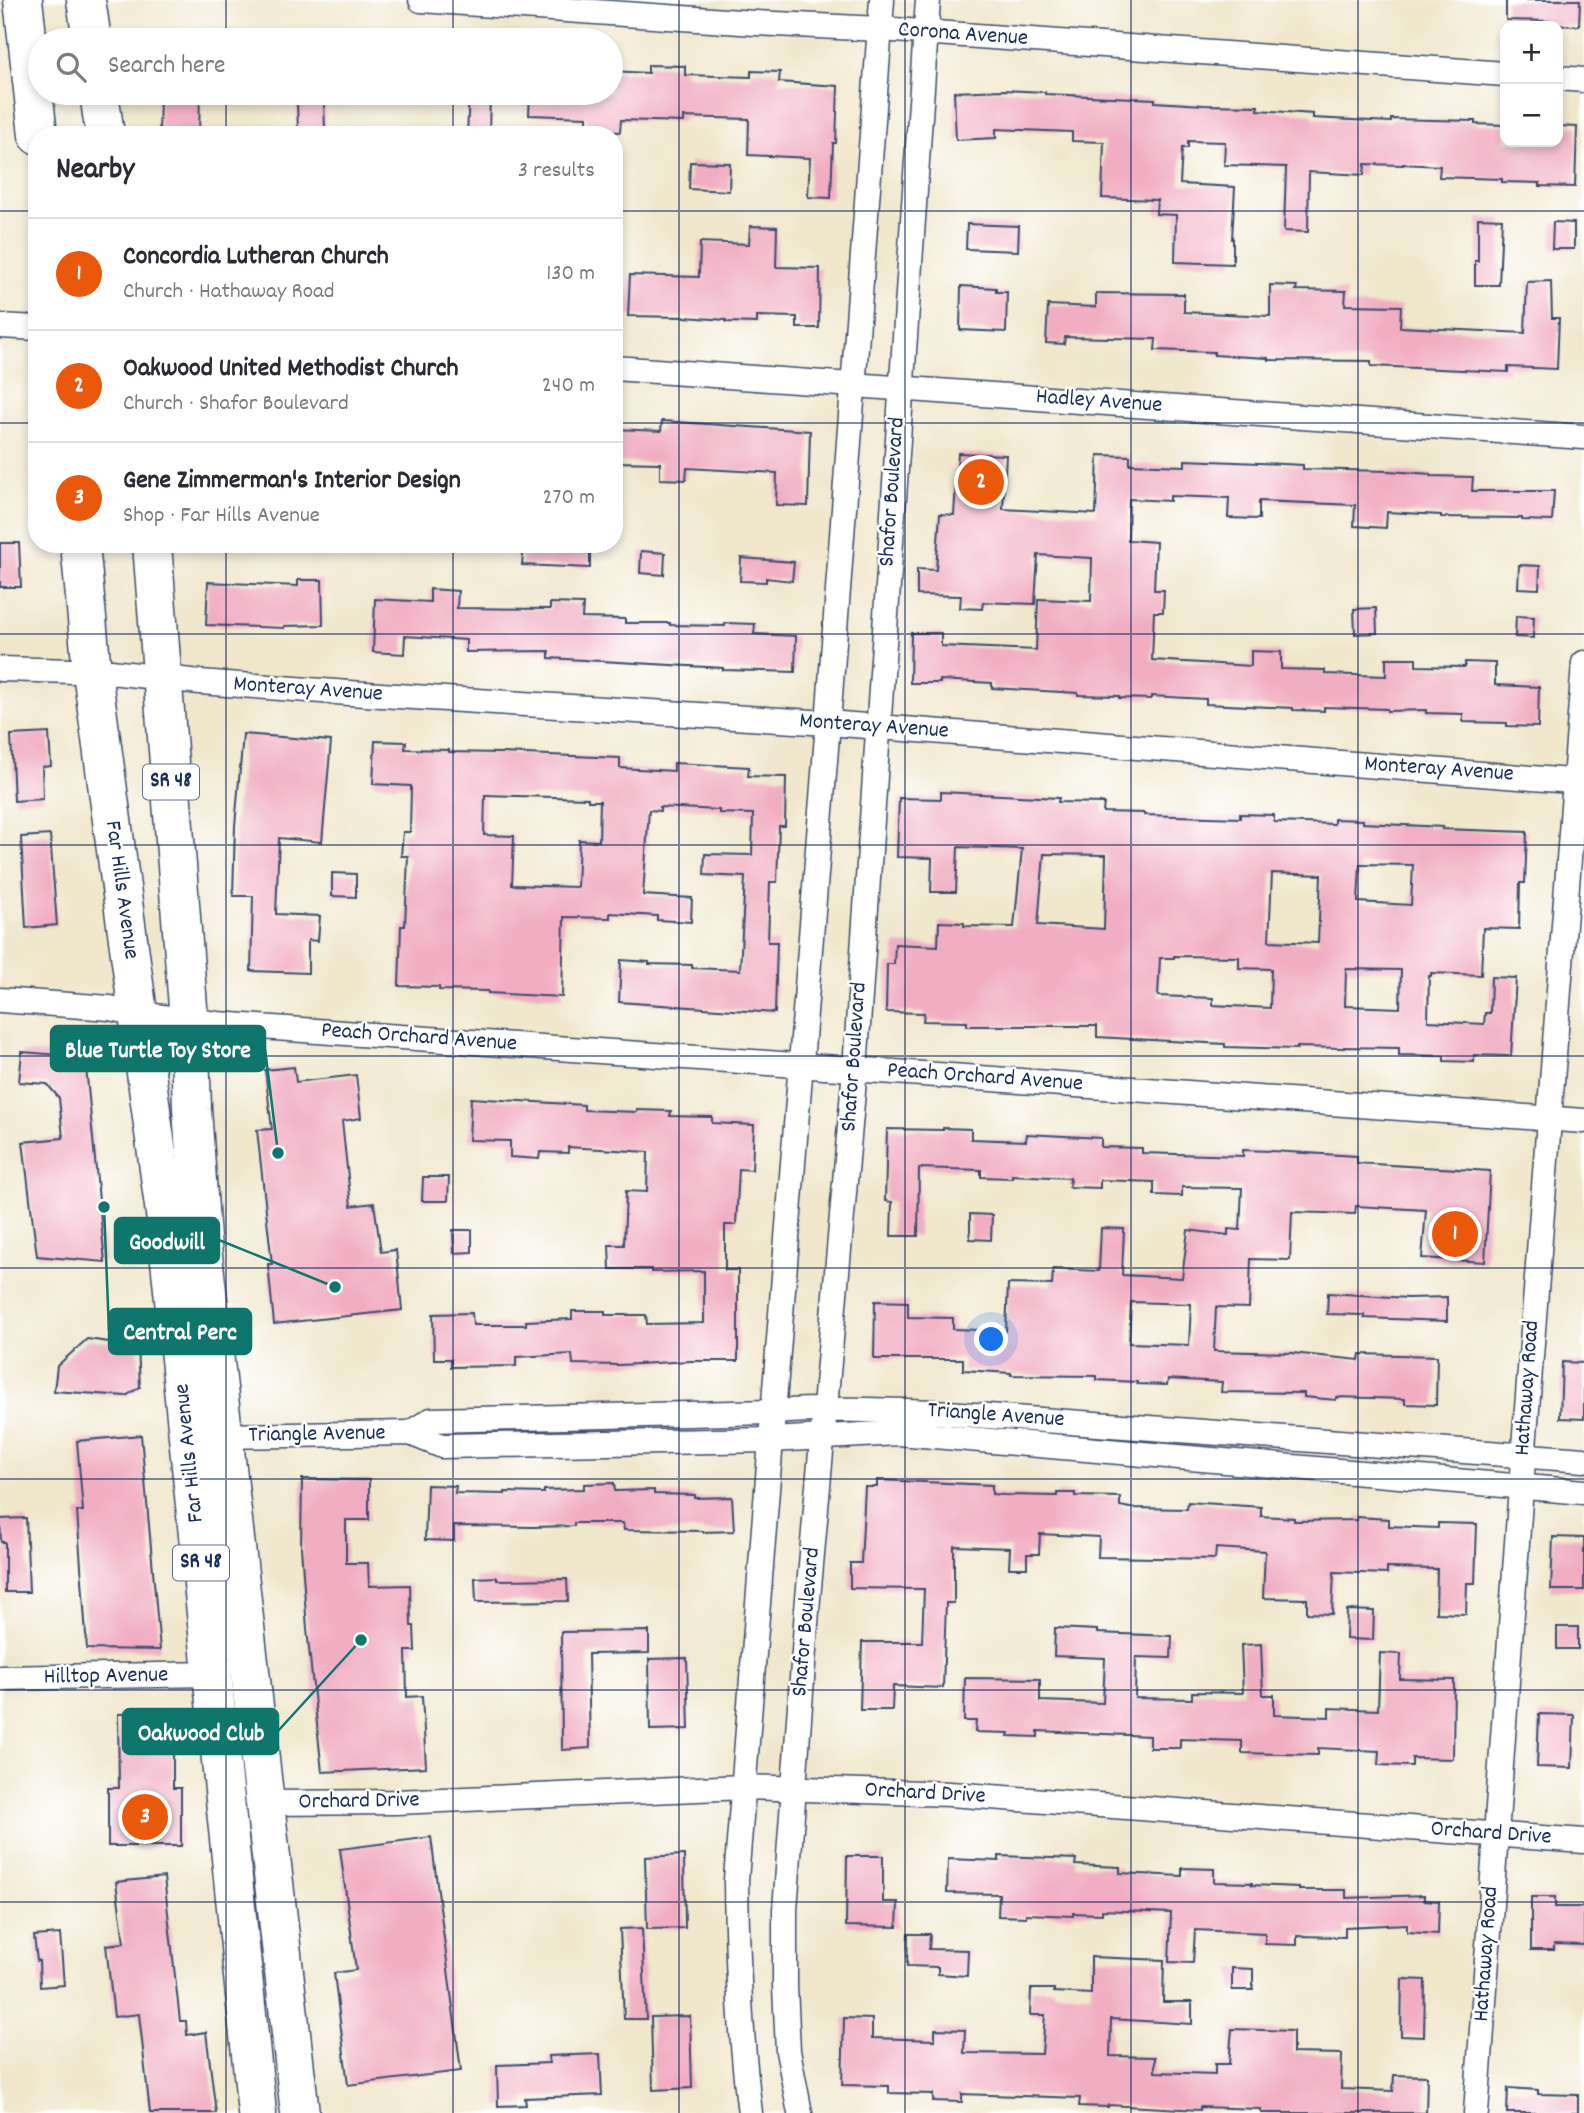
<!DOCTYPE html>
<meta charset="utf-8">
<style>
:root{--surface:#fff;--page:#f7f7f7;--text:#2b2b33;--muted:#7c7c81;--line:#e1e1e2;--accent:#ea580c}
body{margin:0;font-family:Dekko,sans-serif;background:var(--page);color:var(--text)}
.controls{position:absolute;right:21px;top:21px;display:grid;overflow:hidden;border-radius:14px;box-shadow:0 4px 10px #0003}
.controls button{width:63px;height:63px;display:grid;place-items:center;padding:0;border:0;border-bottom:2px solid var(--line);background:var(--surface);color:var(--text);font:35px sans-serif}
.you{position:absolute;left:992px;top:1340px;width:24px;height:24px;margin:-18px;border:5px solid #fff;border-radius:50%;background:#1a73e8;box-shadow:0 0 0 10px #1a73e833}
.badge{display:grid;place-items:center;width:46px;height:46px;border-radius:50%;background:var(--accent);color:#fff;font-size:23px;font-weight:700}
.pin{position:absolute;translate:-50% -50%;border:4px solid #fff;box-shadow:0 2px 7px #0006}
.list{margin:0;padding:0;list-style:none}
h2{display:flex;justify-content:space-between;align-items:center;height:91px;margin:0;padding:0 28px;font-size:30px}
h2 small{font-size:23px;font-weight:400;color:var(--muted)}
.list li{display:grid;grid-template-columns:46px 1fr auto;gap:21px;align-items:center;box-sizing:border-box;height:112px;padding:0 28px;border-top:2px solid var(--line)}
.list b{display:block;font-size:26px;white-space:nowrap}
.list p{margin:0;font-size:23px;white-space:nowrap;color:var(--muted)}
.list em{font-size:23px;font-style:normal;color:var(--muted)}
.icon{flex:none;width:38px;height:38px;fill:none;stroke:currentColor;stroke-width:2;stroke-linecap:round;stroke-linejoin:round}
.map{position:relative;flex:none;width:1584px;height:2113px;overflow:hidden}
.search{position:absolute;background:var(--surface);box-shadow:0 4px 10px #0003;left:28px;top:28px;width:595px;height:77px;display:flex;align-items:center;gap:18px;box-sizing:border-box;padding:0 24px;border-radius:38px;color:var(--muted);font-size:26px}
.panel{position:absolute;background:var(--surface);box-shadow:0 4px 10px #0003;left:28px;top:126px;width:595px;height:427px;border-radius:28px}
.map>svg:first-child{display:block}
</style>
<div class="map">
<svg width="1584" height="2113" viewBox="0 0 1584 2113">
<rect width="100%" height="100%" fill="#fff"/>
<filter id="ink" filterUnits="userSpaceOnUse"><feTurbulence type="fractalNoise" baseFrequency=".0143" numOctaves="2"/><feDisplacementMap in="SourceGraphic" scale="14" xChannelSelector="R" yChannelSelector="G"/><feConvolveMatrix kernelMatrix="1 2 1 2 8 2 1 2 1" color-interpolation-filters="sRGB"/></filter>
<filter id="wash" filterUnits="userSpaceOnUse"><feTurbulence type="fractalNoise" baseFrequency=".00686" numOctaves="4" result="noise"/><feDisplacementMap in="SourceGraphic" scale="28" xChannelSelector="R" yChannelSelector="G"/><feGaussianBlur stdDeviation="1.57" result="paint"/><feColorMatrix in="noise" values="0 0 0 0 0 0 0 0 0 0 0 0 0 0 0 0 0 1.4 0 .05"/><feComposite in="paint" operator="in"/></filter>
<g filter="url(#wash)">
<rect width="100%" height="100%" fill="#f0e7cc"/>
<g id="blocks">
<g fill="#f1aec3" fill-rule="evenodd">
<polygon points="1506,0 1580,0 1579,26 1549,25 1549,21 1506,20"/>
<polygon points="648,65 685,66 685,75 751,77 751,71 780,72 779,82 838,86 836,143 833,143 831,198 808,197 810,158 748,155 749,119 684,117 684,122 621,120 620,132 587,131 587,117 529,115 530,93 611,93 611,71 648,73"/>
<polygon points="1003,90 1045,92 1045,94 1155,99 1155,102 1204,105 1258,106 1258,110 1313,114 1313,118 1391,122 1391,119 1475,121 1475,124 1505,125 1505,142 1558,142 1558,126 1577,127 1575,187 1540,186 1540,183 1502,182 1502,179 1439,177 1440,166 1403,164 1403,165 1365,164 1364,175 1309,172 1308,232 1284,231 1286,167 1224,165 1225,142 1188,141 1188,148 1182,148 1180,184 1235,187 1232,239 1233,239 1233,264 1175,262 1176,215 1156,214 1157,200 1102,198 1104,142 1072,141 1072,132 996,129 996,138 956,140 954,92"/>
<polygon points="160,93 200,93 199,135 159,135"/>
<polygon points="469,93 490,93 489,135 467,135"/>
<polygon points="324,102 325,130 298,131 297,103"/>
<polygon points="690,162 730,163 729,191 689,189"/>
<polygon points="1478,218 1502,219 1499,285 1475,285 1475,261 1478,261"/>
<polygon points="1553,222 1574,223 1574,249 1552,249"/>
<polygon points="967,224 1019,226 1018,251 966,249"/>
<polygon points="750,226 777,227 776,267 820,268 819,328 797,328 797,317 757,316 757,323 726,322 726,320 685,317 628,316 630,275 699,277 700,242 749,244"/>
<polygon points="1551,281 1552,318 1559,318 1557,369 1508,367 1508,372 1371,366 1371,361 1268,360 1268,358 1214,355 1214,352 1155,350 1156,339 1065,337 1064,344 1046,343 1048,305 1096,307 1096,293 1184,294 1184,312 1270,316 1270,285 1297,286 1296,290 1346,291 1345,305 1401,306 1400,327 1525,333 1527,282"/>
<polygon points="961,286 996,288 996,292 1007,292 1006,332 960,330"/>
<polygon points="662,421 810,431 808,506 776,505 777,473 687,468 686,480 660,479 660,463 614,462 614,429 661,431"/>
<polygon points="958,453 1006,455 1003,509 1096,514 1098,455 1130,456 1130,464 1185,466 1185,460 1260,463 1303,465 1303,469 1388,471 1431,474 1431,476 1473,477 1472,491 1554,491 1552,521 1522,520 1522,518 1441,517 1441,515 1387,512 1386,528 1354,526 1355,505 1259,501 1259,519 1228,518 1229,498 1170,496 1170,501 1129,499 1128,540 1156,542 1154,590 1164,590 1163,612 1154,612 1152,660 1251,666 1251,651 1281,652 1281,669 1325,670 1325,674 1386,676 1386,658 1416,658 1416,666 1465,667 1465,662 1495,663 1495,685 1539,687 1538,727 1507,726 1507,723 1463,722 1463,714 1426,713 1426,710 1387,711 1387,709 1324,707 1324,711 1293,710 1293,708 1206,704 1206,699 1151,696 1151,699 1119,698 1119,696 1078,695 1078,693 992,688 992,683 940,680 940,683 910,683 911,633 941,633 941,646 1036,650 1038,599 1091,601 1092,558 1038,555 1035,604 983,602 982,609 960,608 961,596 917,595 917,569 936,570 940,514 954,515"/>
<polygon points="0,543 19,543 21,587 0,587"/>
<polygon points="524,544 548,545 548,548 590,549 590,568 522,565"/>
<polygon points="641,551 665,553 664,575 640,573"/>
<polygon points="741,558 794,562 792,581 766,578 766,582 740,581"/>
<polygon points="1519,565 1540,566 1539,589 1518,588"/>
<polygon points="298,580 322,580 323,625 284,626 284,628 206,625 208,582 298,586"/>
<polygon points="430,589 458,591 457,608 550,609 550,603 583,604 582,618 625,619 625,623 670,623 670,625 725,626 725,623 755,624 754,634 796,636 795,672 723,670 723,668 549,658 549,651 466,652 466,640 405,636 404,654 373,652 375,599 430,602"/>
<polygon points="1376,608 1377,633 1355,634 1354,609"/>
<polygon points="1516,616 1534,617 1533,638 1515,637"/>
<polygon points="49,733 51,766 42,767 43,799 14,801 11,735"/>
<polygon points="243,734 331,741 322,842 279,838 276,914 320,916 318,941 308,940 308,973 251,971 253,896 233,896 235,826"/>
<path d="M375,741L406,742L405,749L449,750V752L502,753L620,758V768L674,771V763L749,767L748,776L786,777L785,826H779L777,882H770L768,942H777L775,1013L619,1002L621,960L649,962V964L692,965V968L740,970L745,877L704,875L705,854L752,855L753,814L719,813V810L660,807V811L649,810L643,895L692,898L691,922L657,920V916L610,913V918L564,917L562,997L488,993V991L439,990V987L399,986L401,926H405L408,856H401L403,832H410L411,786L373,784ZM485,795L588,798V801H600L599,841L579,840L577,887L512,885L514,836L484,835Z"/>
<path d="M941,792L1059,798L1058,802L1104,803L1103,812L1144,813V815L1240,818V814L1274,815V822L1334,824V819L1363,820V823L1443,827L1442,829L1527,832L1525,883H1520L1519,929L1483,928L1481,975L1431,973V976H1429L1428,1021L1484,1024L1485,1013H1490L1491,977L1516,978L1511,1056L1474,1055V1062L1444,1061V1056L1399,1055V1048L1344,1047V1048L1297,1047V1049L1225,1047V1044L1097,1037V1026H967V1022L923,1021L924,1013L886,1012L887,964H894L895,944L938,946L939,922L964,923V926L1014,927L1022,849L958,847L956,892H931L932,858L897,857L899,798L941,799ZM1044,854L1106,855L1104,929L1038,925ZM1360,864L1413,865L1411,905L1358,902ZM1272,873L1321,875L1318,943L1269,941ZM1174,956L1239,957V968L1271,969L1270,1008L1213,1005V998L1158,996L1160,958H1174ZM1346,969L1401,970L1400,1008L1345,1006Z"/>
<polygon points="50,835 57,925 26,928 21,837"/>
<polygon points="332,873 356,874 356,897 332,896"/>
<polygon points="22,1052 85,1057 105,1262 37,1256 23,1142 63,1138 59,1098 47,1084 19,1082"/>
<polygon points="294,1067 296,1082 356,1075 361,1118 342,1121 351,1206 374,1203 381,1252 396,1250 402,1310 274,1324 268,1264 272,1264 257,1130 272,1129 265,1070"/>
<polygon points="471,1098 584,1105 584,1110 637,1112 637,1110 671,1111 670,1116 712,1117 712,1123 754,1125 752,1170 739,1169 736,1225 725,1225 725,1270 738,1270 738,1361 691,1361 619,1365 573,1364 572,1354 516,1357 516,1366 451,1367 451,1359 434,1359 433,1314 472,1313 473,1325 526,1325 526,1321 572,1319 572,1311 605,1311 605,1315 646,1315 647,1324 704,1323 704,1271 651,1272 651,1269 610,1269 609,1245 624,1245 626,1191 647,1192 648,1152 568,1147 568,1153 540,1152 539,1159 510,1157 510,1141 469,1140"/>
<path d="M943,1128L971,1129V1139L1026,1141L1027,1134L1101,1138V1147L1142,1148V1153L1243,1156V1150L1271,1151L1357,1156V1163L1490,1171L1485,1262L1422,1258L1426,1210L1356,1206L1355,1214L1292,1212L1290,1260L1251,1259L1249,1308L1216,1307L1214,1351L1292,1353L1359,1360L1360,1354L1437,1356L1436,1405L1405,1404V1399L1336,1397V1400L1304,1397V1393L1221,1392L1222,1382L1168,1379L1167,1385L1137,1384V1382L1097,1380V1376L1011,1375V1373L963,1370V1359H874L875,1301L908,1302V1317L953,1318V1329L1006,1331L1008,1284L1052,1285L1053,1269L1099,1271L1101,1228L1124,1229L1122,1275L1182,1278L1188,1230L1228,1235V1229L1240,1230L1242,1188L1182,1187V1196L1154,1195V1182L1100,1180V1188L1069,1187L1070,1178L1012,1175V1178L981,1177V1170L919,1168L918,1236H891L892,1202L885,1201L887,1129L943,1130ZM1131,1302L1191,1304L1189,1345L1129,1343Z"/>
<polygon points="423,1177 449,1177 448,1201 422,1201"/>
<polygon points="970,1214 992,1215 991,1240 970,1239"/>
<polygon points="453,1230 472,1230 472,1252 454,1253"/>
<polygon points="1328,1293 1408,1298 1447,1297 1447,1321 1364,1318 1364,1315 1327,1314"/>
<polygon points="87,1339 138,1346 140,1387 126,1396 54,1391 57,1366"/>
<polygon points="1562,1362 1584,1363 1584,1419 1560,1418"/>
<polygon points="141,1435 160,1650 87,1649 77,1511 83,1511 77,1441"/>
<polygon points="302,1479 369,1480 369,1520 346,1520 346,1563 368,1563 369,1586 410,1585 411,1626 414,1626 415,1651 406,1651 407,1697 422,1696 426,1767 322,1772 307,1629 301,1547"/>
<polygon points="877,1480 992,1485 992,1494 1004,1495 1057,1496 1057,1493 1075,1493 1075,1496 1120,1497 1120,1506 1130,1508 1187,1509 1188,1502 1261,1507 1261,1516 1294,1518 1294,1521 1357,1520 1357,1517 1389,1519 1389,1526 1438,1528 1438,1523 1477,1524 1475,1583 1467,1583 1466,1614 1436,1613 1437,1569 1387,1568 1387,1574 1334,1572 1332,1614 1307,1613 1307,1599 1263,1598 1265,1551 1216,1548 1215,1559 1098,1557 1099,1537 1040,1534 1039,1554 1027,1554 1027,1568 1009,1568 1010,1548 954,1546 954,1603 946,1603 943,1688 893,1686 892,1710 860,1710 862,1642 922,1642 924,1589 850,1588 850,1563 861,1563 865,1487 877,1487"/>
<polygon points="614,1483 615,1491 654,1490 654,1494 695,1495 695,1498 732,1497 734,1531 703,1532 703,1531 624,1530 623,1523 574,1523 574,1526 532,1527 454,1526 454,1541 425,1540 427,1485 456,1486 455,1493 505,1494 505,1492 544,1493 544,1490 584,1489 584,1484"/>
<polygon points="26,1518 29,1592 5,1592 5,1542 1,1542 0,1519"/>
<polygon points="1553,1537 1584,1538 1584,1590 1551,1590"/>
<polygon points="497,1577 497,1580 567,1579 568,1601 476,1602 475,1578"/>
<polygon points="1347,1610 1374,1611 1373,1640 1346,1639"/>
<rect x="1557" y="1627" width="21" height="22"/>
<polygon points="1055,1628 1097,1630 1097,1633 1172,1636 1171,1658 1136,1657 1135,1698 1192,1699 1192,1692 1243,1693 1241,1645 1261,1644 1263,1695 1274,1695 1274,1715 1329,1717 1329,1708 1378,1710 1380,1653 1401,1654 1400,1679 1454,1680 1453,1759 1412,1758 1412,1766 1378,1765 1379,1751 1318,1748 1318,1755 1242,1753 1242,1741 1180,1739 1180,1748 1150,1748 1150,1736 1038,1731 1038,1737 1008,1736 1009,1733 975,1732 976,1721 964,1721 965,1678 1040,1679 1040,1701 1103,1703 1105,1658 1054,1656"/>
<polygon points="649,1631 649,1653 588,1654 590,1748 562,1750 561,1632"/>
<polygon points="687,1658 689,1729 650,1730 649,1659"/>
<polygon points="173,1713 173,1788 181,1788 181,1846 108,1846 108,1788 119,1788 118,1714"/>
<polygon points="1539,1714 1574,1715 1572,1768 1537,1767"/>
<polygon points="431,1837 461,2071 348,2085 334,1973 356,1970 340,1849"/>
<polygon points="684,1855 685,1928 647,1929 645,1857"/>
<polygon points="847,1856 883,1856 883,1902 898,1902 897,1927 846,1926"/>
<polygon points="999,1856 1076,1859 1075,1865 1120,1867 1120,1873 1182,1876 1182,1868 1214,1869 1214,1882 1252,1883 1252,1885 1299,1887 1299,1890 1346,1890 1346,1898 1424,1895 1424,1900 1439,1901 1438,1934 1407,1932 1407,1924 1345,1927 1345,1937 1297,1936 1297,1945 1265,1944 1265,1933 1195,1930 1193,1963 1169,1962 1171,1913 1102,1910 1102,1914 1073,1913 1073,1916 1026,1914 1026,1917 998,1916 999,1894 947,1893 948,1859 999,1861"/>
<polygon points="164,1877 180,2021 186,2021 187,2035 206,2032 216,2113 150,2113 139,2014 114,2017 106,1945 124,1943 116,1882"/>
<polygon points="1531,1897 1555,1897 1555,1907 1584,1907 1584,1945 1554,1944 1554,1950 1531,1950"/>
<polygon points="642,1928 646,2019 624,2019 620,1929"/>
<polygon points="60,1934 64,1985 40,1987 39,1961 37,1961 34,1936"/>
<polygon points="908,1934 930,1934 929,1949 968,1950 967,1976 938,1974 938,1967 907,1966"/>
<polygon points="1091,1957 1164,1960 1163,2002 1192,2002 1192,2024 1111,2019 1110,2056 1155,2057 1155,2072 1215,2074 1215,2064 1229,2064 1232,2029 1293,2031 1293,2053 1342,2054 1341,2089 1393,2091 1394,2075 1427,2076 1426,2113 1261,2113 1261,2109 1200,2107 1200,2110 1108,2105 1108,2107 1079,2106 1080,2098 962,2094 962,2102 933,2101 933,2094 889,2093 889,2086 842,2085 844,2018 872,2019 872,2038 935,2040 935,2029 965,2030 964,2053 1042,2054 1045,2015 1030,2015 1031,1989 1054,1989 1054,1992 1091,1994"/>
<polygon points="1232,1968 1253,1969 1253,1990 1232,1990"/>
<polygon points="1402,1979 1425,1980 1424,2037 1401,2036"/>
<polygon points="690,2016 692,2088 653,2090 651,2017"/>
<polygon points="600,2054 602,2095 525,2098 526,2105 498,2106 497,2065 549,2063 548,2056"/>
<polygon points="1508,2088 1538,2090 1538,2094 1578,2095 1578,2113 1507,2113"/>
</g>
</g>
</g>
<g filter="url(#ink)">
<use href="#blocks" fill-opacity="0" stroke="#3b4b6e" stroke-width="2"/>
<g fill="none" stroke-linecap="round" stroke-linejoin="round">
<g stroke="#3b4b6e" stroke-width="27">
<g id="minor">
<polyline points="421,0 755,23 880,29 1505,74"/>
<polyline points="1558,78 1584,80"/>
<polyline points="0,326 37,328"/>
<polyline points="614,368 1584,437"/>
<polyline points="0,669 111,672 200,682 349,693 828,723 1584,782"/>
<polyline points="0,1000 110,1008 138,1014 218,1024 1584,1121"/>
<path d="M410,1433L431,1420L772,1412C826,1408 879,1410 934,1412L1584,1460"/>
<polyline points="224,1436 410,1433 442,1446 770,1440 899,1433 1584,1492"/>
<polyline points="0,1678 212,1674"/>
<polyline points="266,1803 396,1802 744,1787 950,1794 1584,1841"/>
<path d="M750,2113C740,2035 737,1958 736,1880L828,723L882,0"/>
<polyline points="800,2113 788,2051 785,1986 785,1910 807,1610 855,1069 928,0"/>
<polyline points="1476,2113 1521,1487 1584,663"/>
</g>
</g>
<g stroke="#3b4b6e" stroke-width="41">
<g id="primary">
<polyline points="23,0 38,135"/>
<polyline points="86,0 92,40"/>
<polyline points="99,93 105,135"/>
<polyline points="80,544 92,672 166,1221 257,2113"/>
<polyline points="152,544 189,1020 192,1109 201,1238 300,2113"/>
</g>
</g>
<use href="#minor" stroke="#fff" stroke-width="24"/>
<use href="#primary" stroke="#fff" stroke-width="38"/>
</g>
</g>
<path fill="none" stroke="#1b2f5e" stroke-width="2" stroke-opacity="0.55" d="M226,0V40M453,0V40M679,0V2113M905,0V2113M1131,0V2113M1358,0V2113M226,93V135M453,93V135M0,211H37M614,211H1584M0,423H37M614,423H1584M226,544V2113M453,544V2113M0,634H1584M0,845H1584M0,1056H1584M0,1268H1584M0,1479H1584M0,1690H1584M0,1902H1584"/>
<g text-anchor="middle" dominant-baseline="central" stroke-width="5" stroke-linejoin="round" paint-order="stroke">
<g fill="#fff" stroke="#5f6d8e" stroke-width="2">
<rect x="143" y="764.5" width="56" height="35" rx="5"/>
<rect x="173" y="1545.5" width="56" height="35" rx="5"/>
</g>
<g font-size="21" font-weight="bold" fill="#1b2f5e">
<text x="171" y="782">SR 48</text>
<text x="201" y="1563">SR 48</text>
</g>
<g font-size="23" fill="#1b2f5e" stroke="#fff">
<text transform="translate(963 35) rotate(4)">Corona Avenue</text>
<text transform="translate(1099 402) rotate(4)">Hadley Avenue</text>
<text transform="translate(893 492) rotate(-86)">Shafor Boulevard</text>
<text transform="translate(308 690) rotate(4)">Monteray Avenue</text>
<text transform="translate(874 727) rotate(4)">Monteray Avenue</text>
<text transform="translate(1439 770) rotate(4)">Monteray Avenue</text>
<text transform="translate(121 890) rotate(82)">Far Hills Avenue</text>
<text transform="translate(419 1038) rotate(4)">Peach Orchard Avenue</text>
<text transform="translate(855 1057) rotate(-86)">Shafor Boulevard</text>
<text transform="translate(985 1078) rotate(4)">Peach Orchard Avenue</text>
<text transform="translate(1528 1388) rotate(-86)">Hathaway Road</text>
<text transform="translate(996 1416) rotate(4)">Triangle Avenue</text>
<text transform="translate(317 1435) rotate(-1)">Triangle Avenue</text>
<text transform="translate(190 1453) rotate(-96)">Far Hills Avenue</text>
<text transform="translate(807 1622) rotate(-85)">Shafor Boulevard</text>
<text transform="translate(106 1677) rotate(-1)">Hilltop Avenue</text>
<text transform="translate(925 1794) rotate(3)">Orchard Drive</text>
<text transform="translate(359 1802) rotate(-1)">Orchard Drive</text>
<text transform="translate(1491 1834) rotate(4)">Orchard Drive</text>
<text transform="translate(1487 1954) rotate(-86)">Hathaway Road</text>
</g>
</g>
<path fill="none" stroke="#0f766e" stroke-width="2.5" d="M278 1153L265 1049M335 1287L219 1240M104 1207L109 1331M361 1640L278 1731"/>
<g fill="#0f766e" stroke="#fff" stroke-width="2.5">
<circle cx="278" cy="1153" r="7"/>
<circle cx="335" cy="1287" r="7"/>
<circle cx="104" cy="1207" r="7"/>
<circle cx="361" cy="1640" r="7"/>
</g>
<g fill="#0f766e" stroke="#0f766e" stroke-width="2.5">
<rect x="51" y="1026" width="214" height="45" rx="7"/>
<rect x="115" y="1218" width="104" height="45" rx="7"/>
<rect x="109" y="1309" width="142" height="45" rx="7"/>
<rect x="123" y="1709" width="155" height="45" rx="7"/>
</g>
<g font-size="24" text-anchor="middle" font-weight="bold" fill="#fff">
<text x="158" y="1057">Blue Turtle Toy Store</text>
<text x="167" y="1249">Goodwill</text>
<text x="180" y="1339">Central Perc</text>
<text x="201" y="1740">Oakwood Club</text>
</g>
</svg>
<div class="controls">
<button>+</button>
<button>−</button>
</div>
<div class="you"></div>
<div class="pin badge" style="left:1455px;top:1234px">1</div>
<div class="pin badge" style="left:981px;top:482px">2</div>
<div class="pin badge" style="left:145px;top:1817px">3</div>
<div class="search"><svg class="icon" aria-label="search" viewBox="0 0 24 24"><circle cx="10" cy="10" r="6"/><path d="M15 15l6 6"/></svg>Search here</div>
<section class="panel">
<h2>Nearby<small>3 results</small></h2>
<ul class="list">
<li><span class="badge">1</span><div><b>Concordia Lutheran Church</b><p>Church · Hathaway Road</p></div><em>130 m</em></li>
<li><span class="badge">2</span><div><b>Oakwood United Methodist Church</b><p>Church · Shafor Boulevard</p></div><em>240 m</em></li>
<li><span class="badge">3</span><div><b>Gene Zimmerman's Interior Design</b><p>Shop · Far Hills Avenue</p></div><em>270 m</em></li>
</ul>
</section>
</div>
